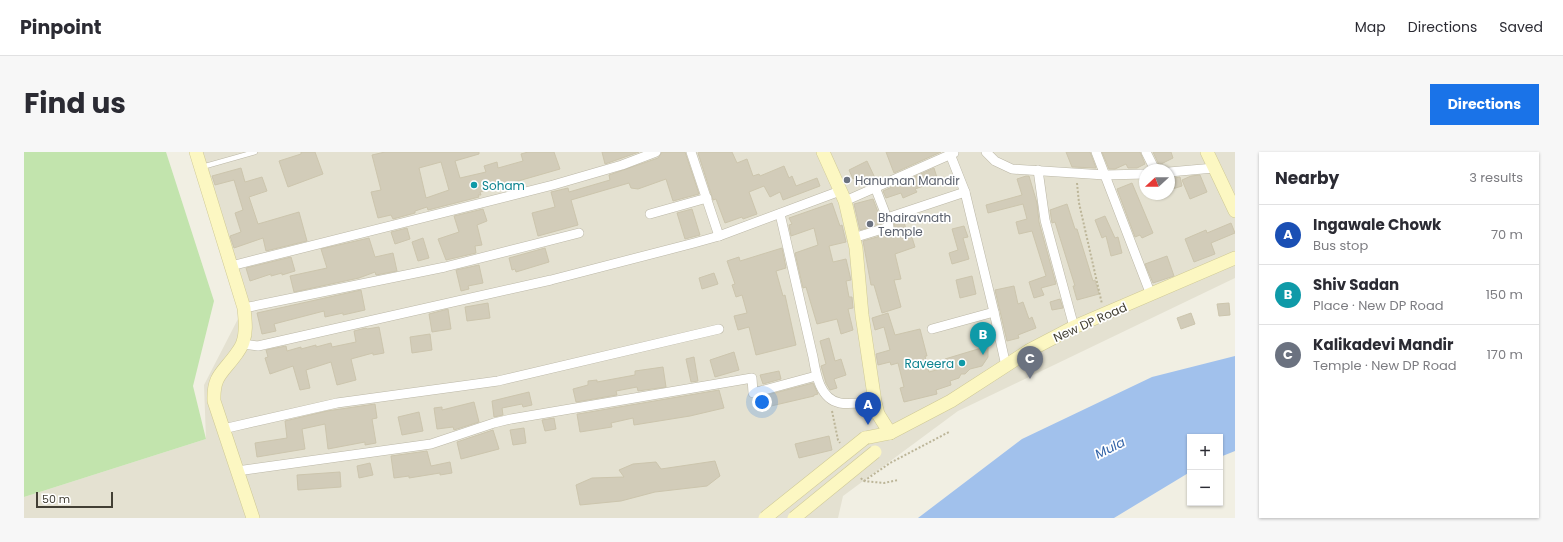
<!DOCTYPE html>
<meta charset="utf-8">
<style>
:root{--surface:#fff;--page:#f7f7f7;--text:#2b2b33;--muted:#7c7c81;--line:#e1e1e2;--accent:#1a73e8}
body{margin:0;font-family:Poppins,sans-serif;background:var(--page);color:var(--text)}
.controls{position:absolute;right:12px;bottom:12px;display:grid;overflow:hidden;border-radius:0px;box-shadow:0 1px 3px #0004}
.controls button{width:36px;height:36px;display:grid;place-items:center;padding:0;border:0;border-bottom:1px solid var(--line);background:var(--surface);color:var(--text);font:20px sans-serif}
.compass{position:absolute;left:1115px;top:12px;width:36px;height:36px;border-radius:50%;background:var(--surface);box-shadow:0 1px 3px #0004;rotate:249deg}
.scale{position:absolute;left:12px;bottom:10px;width:77px;box-sizing:border-box;padding-left:4px;border:2px solid #423f34;border-top:0;font-size:11px;line-height:14px;white-space:nowrap;color:#423f34;-webkit-text-stroke:3px #fff;paint-order:stroke}
.you{position:absolute;left:738px;top:250px;width:14px;height:14px;margin:-10px;border:3px solid #fff;border-radius:50%;background:#1a73e8;box-shadow:0 0 0 6px #1a73e833}
.badge{display:grid;place-items:center;width:26px;height:26px;border-radius:50%;background:var(--accent);color:#fff;font-size:13px;font-weight:700}
.pin{position:absolute;translate:-50% -33px;filter:drop-shadow(0 1px 2px #0008)}
.pin::after{content:'';position:absolute;top:21px;width:14px;height:12px;background:inherit;clip-path:polygon(0 0,100% 0,50% 100%)}
.list{margin:0;padding:0;list-style:none}
h2{display:flex;justify-content:space-between;align-items:center;height:52px;margin:0;padding:0 16px;font-size:17px}
h2 small{font-size:13px;font-weight:400;color:var(--muted)}
.list li{display:grid;grid-template-columns:26px 1fr auto;gap:12px;align-items:center;box-sizing:border-box;height:60px;padding:0 16px;border-top:1px solid var(--line)}
.list b{display:block;font-size:15px;white-space:nowrap}
.list p{margin:0;font-size:13px;white-space:nowrap;color:var(--muted)}
.list em{font-size:13px;font-style:normal;color:var(--muted)}
.map{position:relative;flex:none;width:1211px;height:366px;overflow:hidden;border-radius:0px}
header{display:flex;align-items:center;gap:24px;box-sizing:border-box;height:56px;padding:0 20px;background:var(--surface);border-bottom:1px solid var(--line)}
header strong{font-size:19px}
nav{display:flex;gap:22px;margin-inline-start:auto;font-size:14px}
.intro{display:flex;align-items:center;justify-content:space-between;box-sizing:border-box;height:96px;padding:0 24px}
h1{margin:0;font-size:28px}
.button{padding:10px 18px;border-radius:0px;background:var(--accent);color:#fff;font-size:14px;font-weight:700}
main{display:flex;gap:24px;padding:0 24px}
aside{flex:1;background:var(--surface);border-radius:0px;box-shadow:0 1px 3px #0004}
.map>svg:first-child{display:block}
</style>
<header>
<strong>Pinpoint</strong>
<nav><a>Map</a><a>Directions</a><a>Saved</a></nav>
</header>
<div class="intro"><h1>Find us</h1><a class="button">Directions</a></div>
<main>
<div class="map">
<svg width="1211" height="366" viewBox="0 0 1211 366">
<rect width="100%" height="100%" fill="#f1efe3"/>
<path fill="#e4e1d1" fill-rule="evenodd" d="M166,0H1211V126L934,259L819,344L814,366H0V345L182,287L180,233L216,163ZM1121,18H1145V42H1121Z"/>
<polygon fill="#c2e4ad" points="0,0 142,0 190,149 169,234 182,287 0,345"/>
<polygon fill="#a1c1ec" points="1211,204 1211,299 1196,305 1196,285 1166,285 1166,320 1090,366 894,366 998,287 1128,225"/>
<g fill="#d2ccb9" stroke="#ccc5ad" fill-rule="evenodd">
<polygon points="277,0 291,0 299,22 264,35 255,9 277,2"/>
<path d="M361,0H455V2L431,9L436,26L462,20L460,14L473,10L474,16L499,9L497,2L504,0H530L536,17L456,40L457,43H454L455,45L404,58L403,55L391,59V61L369,67L367,63L354,66L347,40L357,38L348,3ZM417,10L425,38L402,46L395,16Z"/>
<polygon points="578,0 615,0 581,12"/>
<polygon points="638,0 661,0 675,42 649,49 642,27 614,37 607,36 605,31 547,48 554,73 514,84 508,61 531,55 527,40 544,36 545,40 586,28 585,23 634,6"/>
<polygon points="676,0 708,0 713,11 723,7 729,24 735,22 736,24 760,14 765,26 768,24 772,34 793,26 796,34 759,48 756,40 746,45 740,34 725,40 733,62 719,67 718,65 701,71 692,47 689,48 674,1"/>
<polygon points="862,0 917,0 870,21"/>
<polygon points="1042,0 1066,0 1072,16 1048,15"/>
<polygon points="1078,0 1116,0 1121,12 1113,16 1104,16 1102,12 1091,17 1085,17"/>
<polygon points="1129,0 1147,0 1149,6 1135,13"/>
<polygon points="843,9 851,26 841,31 837,23 829,27 825,18"/>
<polygon points="217,16 221,30 238,25 243,39 225,45 234,72 275,60 283,89 242,99 239,86 210,96 206,84 217,80 211,61 219,58 210,28 191,33 188,24"/>
<polygon points="910,16 914,29 891,37 893,40 879,46 877,41 862,46 859,39"/>
<polygon points="1176,23 1183,40 1166,47 1158,28 1167,24"/>
<polygon points="1002,24 1005,24 1013,51 1015,70 1032,132 1017,136 1020,143 1010,146 1005,130 1022,124 1008,79 995,82 992,70 1003,67 999,52 964,61 962,53 998,43 993,27"/>
<polygon points="1156,25 1158,34 1145,38 1145,27"/>
<polygon points="1108,31 1129,81 1118,86 1116,83 1111,85 1093,37"/>
<polygon points="849,47 858,71 836,78 830,52"/>
<polygon points="808,51 816,74 818,73 822,90 805,94 809,110 822,107 827,128 822,129 825,145 828,145 829,156 824,157 829,178 817,182 813,167 793,172 782,135 779,136 771,101 794,93 790,76 767,84 765,73 768,72 765,66"/>
<polygon points="1043,52 1051,77 1053,77 1069,129 1071,128 1075,142 1053,148 1049,134 1051,134 1031,70 1028,71 1026,58"/>
<polygon points="459,57 463,69 453,73 458,93 451,94 452,101 422,108 414,87 435,80 430,64"/>
<polygon points="668,57 676,83 661,87 653,61"/>
<polygon points="1081,64 1091,86 1094,85 1098,101 1087,104 1082,84 1078,86 1071,68"/>
<polygon points="879,67 882,77 885,76 891,95 871,102 877,127 870,128 877,155 858,161 850,133 847,133 839,89 867,81 871,76 870,70"/>
<polygon points="1207,71 1211,81 1187,91 1191,102 1170,110 1161,87 1182,78 1183,81"/>
<polygon points="940,74 944,85 939,86 945,107 928,112 925,101 934,98 928,77"/>
<polygon points="383,76 386,87 371,92 367,80"/>
<polygon points="345,86 351,105 369,101 373,119 352,123 351,120 335,126 270,140 266,124 303,116 297,97"/>
<polygon points="399,86 405,106 394,109 388,90"/>
<polygon points="521,96 525,110 492,120 491,117 488,118 485,106"/>
<polygon points="758,96 762,116 752,119 759,144 761,143 772,193 732,203 725,175 714,178 710,164 723,161 718,143 712,145 708,133 711,132 703,109 715,105 716,109"/>
<polygon points="1143,104 1150,124 1129,131 1121,112"/>
<polygon points="267,105 271,119 258,123 258,121 247,124 247,122 226,129 222,116"/>
<polygon points="455,113 459,131 444,134 445,137 437,139 432,118"/>
<polygon points="690,121 694,132 678,137 675,126"/>
<polygon points="948,124 952,142 936,146 932,128"/>
<polygon points="990,134 994,152 999,150 1005,167 1008,165 1012,176 994,183 995,186 983,189 971,138"/>
<polygon points="337,138 341,158 319,163 319,161 301,165 300,159 250,172 252,179 238,182 233,161"/>
<polygon points="1036,147 1039,156 1028,158 1026,150"/>
<polygon points="464,151 466,166 443,169 441,155"/>
<polygon points="1205,151 1206,163 1195,164 1193,152"/>
<polygon points="424,157 427,177 408,180 405,162"/>
<polygon points="864,161 871,183 896,177 903,204 901,204 905,220 923,215 921,207 964,194 964,205 958,214 946,217 941,222 937,222 935,226 926,229 927,233 912,238 913,242 880,250 876,236 880,235 874,211 867,213 866,210 854,213 852,202 866,198 860,175 851,178 848,166"/>
<polygon points="1167,161 1171,172 1157,177 1153,166"/>
<polygon points="355,175 360,201 349,203 349,201 327,207 332,228 313,233 307,210 282,218 286,236 276,238 269,214 246,222 241,206 244,205 242,198 262,194 263,199 277,195 277,197 292,193 292,195 307,191 308,195 332,190 330,179 342,176 343,177"/>
<polygon points="406,182 408,198 388,201 386,185"/>
<polygon points="805,186 811,209 817,207 822,223 810,227 813,236 806,238 802,231 797,214 802,212 796,189"/>
<polygon points="710,200 715,218 691,225 686,208"/>
<polygon points="670,205 674,229 667,230 662,207"/>
<polygon points="639,215 642,235 614,239 613,235 592,239 593,243 552,250 549,237 564,233 564,229 573,228 573,230 611,223 611,219"/>
<polygon points="755,219 757,227 739,232 736,223"/>
<polygon points="789,231 794,242 790,243 790,244 747,254 743,243"/>
<polygon points="695,238 700,256 666,264 610,273 609,266 587,271 588,275 556,280 553,262 554,262"/>
<polygon points="505,240 508,253 499,255 498,252 478,256 479,263 470,265 468,249"/>
<polygon points="450,250 455,270 430,278 429,275 413,277 410,256 418,255 418,258"/>
<polygon points="351,252 353,266 348,267 352,291 341,293 341,290 304,297 301,272 278,277 281,297 233,305 231,291 263,286 261,269 303,259"/>
<polygon points="395,260 399,279 378,283 374,265"/>
<polygon points="530,266 532,277 521,279 518,268"/>
<polygon points="500,276 502,291 489,293 486,278"/>
<polygon points="469,278 475,297 437,307 433,290"/>
<polygon points="805,284 808,298 775,306 771,292"/>
<polygon points="403,299 407,314 426,310 428,321 416,323 416,321 385,326 385,324 370,326 367,304"/>
<polygon points="691,309 696,324 683,334 631,340 597,349 556,353 552,333 568,326 600,325 595,318 609,312 632,310 637,317"/>
<polygon points="346,311 349,323 335,326 333,314"/>
<polygon points="316,320 317,335 274,338 273,323"/>
</g>
<g fill="none" stroke-linecap="round" stroke-linejoin="round">
<g stroke="#bbb7a6" stroke-width="5.5">
<polyline id="lane" points="178,15 231,0"/>
</g>
<g stroke="#bbb7a6" stroke-width="10">
<g id="street">
<polyline points="667,0 695,84"/>
<polyline points="962,0 971,9 988,17 1081,23 1121,22"/>
<polyline points="1072,0 1127,143"/>
<polyline points="1122,0 1131,18"/>
<polyline points="926,2 941,40 970,160 982,214"/>
<polyline points="1014,18 1021,68 1050,175"/>
<polyline points="1145,20 1190,16"/>
<polyline points="851,35 863,66 941,40"/>
<polyline points="821,49 930,1"/>
<polyline points="626,62 683,46"/>
<path d="M756,62L789,205C792,223 796,247 816,251C826,253 840,250 851,250"/>
<polyline points="829,86 865,75 863,66"/>
<polyline points="207,114 529,33 598,13 632,0"/>
<polyline points="220,156 421,115 555,81"/>
<polyline points="908,177 970,160"/>
<polyline points="219,192 234,194 527,128 670,91 695,84 816,39"/>
<polyline points="199,277 313,251 474,229 695,177"/>
<polyline points="213,319 407,292 470,271 487,267 728,226 729,241 792,224"/>
</g>
</g>
<g stroke="#cfc995" stroke-width="14">
<g id="secondary">
<path d="M172,0L220,156C221,168 223,179 219,190C218,194 215,198 213,201C199,221 189,223 190,249L229,366"/>
<polyline points="799,0 821,49 832,96 838,163 851,250 854,262 866,281"/>
<polyline points="1183,0 1211,59"/>
<polyline points="841,286 866,281 927,249 1006,198 1050,175 1211,106"/>
</g>
</g>
<g stroke="#bcb598" stroke-width="2" stroke-dasharray="2 2" stroke-linecap="butt">
<polyline points="1053,31 1055,51 1078,152"/>
<polyline points="808,259 814,288 816,291"/>
<polyline points="837,326 839,329 860,331 874,328"/>
<polyline points="840,329 866,311 925,280"/>
</g>
<use href="#lane" stroke="#fff" stroke-width="4.5"/>
<use href="#street" stroke="#fff" stroke-width="9"/>
<use href="#secondary" stroke="#fcf7c2" stroke-width="13"/>
<g stroke="#cfc995" stroke-width="14" stroke-linecap="butt">
<g id="secondary-bridge">
<polyline points="741,366 841,286"/>
<polyline points="770,366 851,300"/>
</g>
</g>
<use href="#secondary-bridge" stroke="#fcf7c2" stroke-width="13"/>
</g>
<g fill="#6b7280" stroke="#fff" stroke-width="1.5">
<circle cx="823" cy="28" r="4"/>
<circle cx="846" cy="72" r="4"/>
</g>
<g fill="#0f9aa8" stroke="#fff" stroke-width="1.5">
<circle cx="450" cy="33" r="4"/>
<circle cx="938" cy="211" r="4"/>
</g>
<g text-anchor="middle" dominant-baseline="central" stroke-width="3.5" stroke-linejoin="round" paint-order="stroke">
<g font-size="12" fill="#5b616d" stroke="#fff" text-anchor="start">
<text x="831" y="28">Hanuman Mandir</text>
<text x="854" y="65">Bhairavnath<tspan x="854" dy="14">Temple</tspan></text>
</g>
<g font-size="12" fill="#0d838f" stroke="#fff" text-anchor="start">
<text x="458" y="33">Soham</text>
<text x="930" y="211" text-anchor="end">Raveera</text>
</g>
<g font-size="12" fill="#423f34" stroke="#fff">
<text transform="translate(1066 170) rotate(-24)">New DP Road</text>
</g>
<g font-size="13" font-style="italic" fill="#3364a8" stroke="#fff">
<text transform="translate(1086 296) rotate(-26)">Mula</text>
</g>
</g>
</svg>
<div class="controls">
<button>+</button>
<button>−</button>
</div>
<svg class="compass" viewBox="-18 -18 36 36"><path d="M0-13l5 13h-10z" fill="#e53935"/><path d="M0 13l5-13h-10z" fill="#7c7c81"/></svg>
<div class="scale">50 m</div>
<div class="you"></div>
<div class="pin badge" style="left:844px;top:273px;background:#1a4fb4">A</div>
<div class="pin badge" style="left:959px;top:203px;background:#0f9aa8">B</div>
<div class="pin badge" style="left:1006px;top:227px;background:#6b7280">C</div>
</div>
<aside>
<h2>Nearby<small>3 results</small></h2>
<ul class="list">
<li><span class="badge" style="background:#1a4fb4">A</span><div><b>Ingawale Chowk</b><p>Bus stop</p></div><em>70 m</em></li>
<li><span class="badge" style="background:#0f9aa8">B</span><div><b>Shiv Sadan</b><p>Place · New DP Road</p></div><em>150 m</em></li>
<li><span class="badge" style="background:#6b7280">C</span><div><b>Kalikadevi Mandir</b><p>Temple · New DP Road</p></div><em>170 m</em></li>
</ul>
</aside>
</main>
